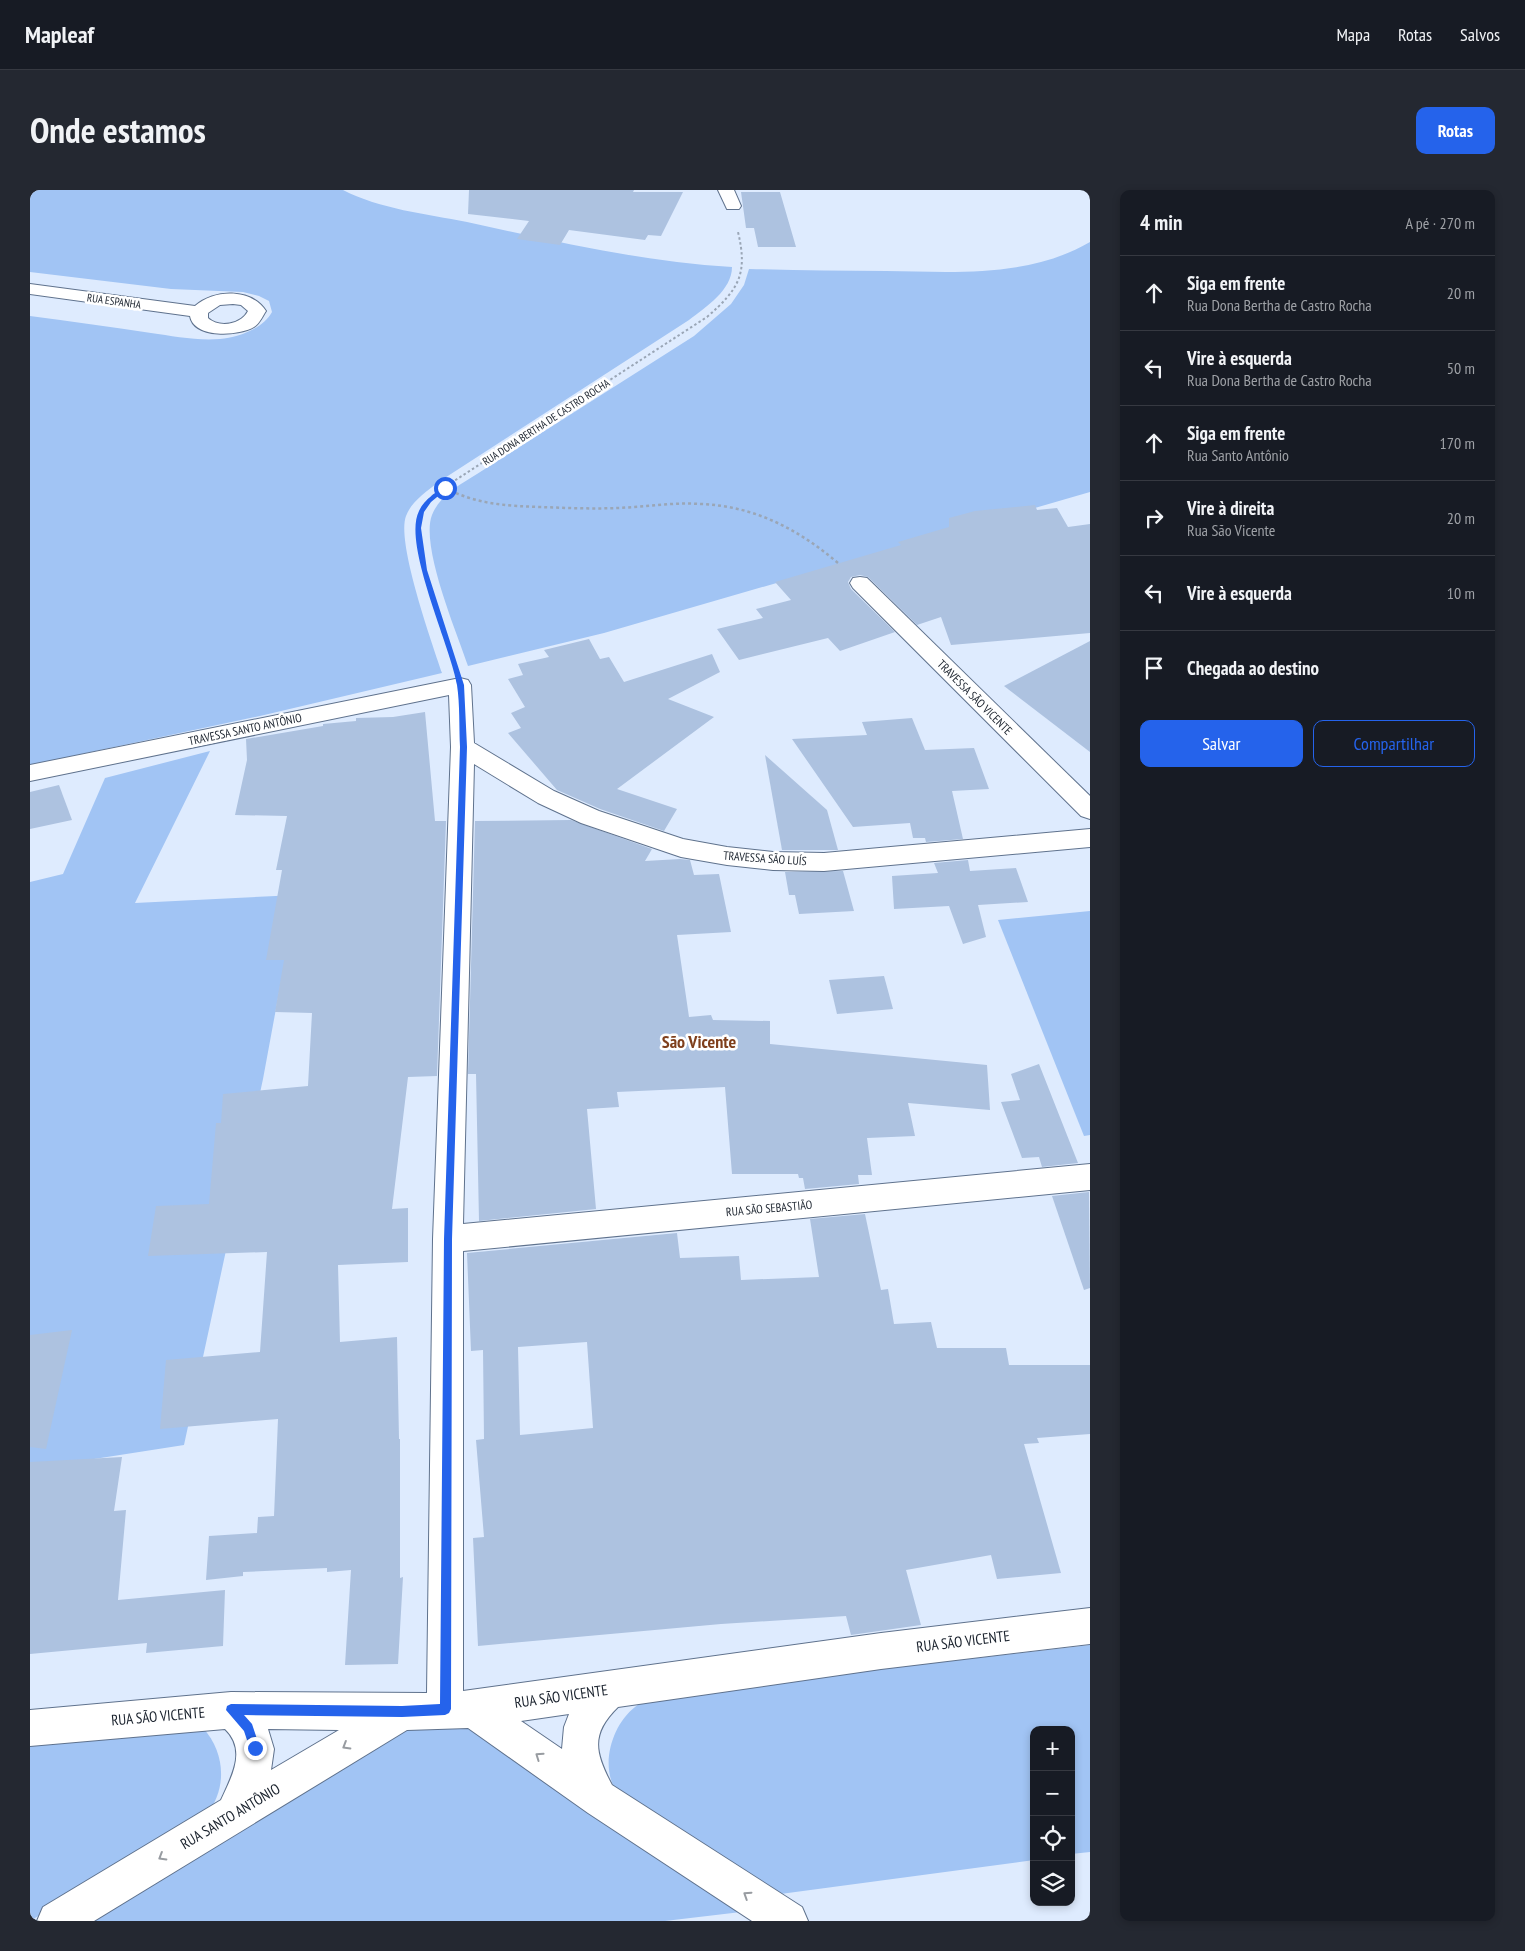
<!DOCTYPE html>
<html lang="pt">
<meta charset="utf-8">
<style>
:root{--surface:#171b24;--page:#242831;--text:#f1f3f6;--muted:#9ea1a6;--line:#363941;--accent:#2563eb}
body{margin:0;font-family:"PT Sans Narrow",sans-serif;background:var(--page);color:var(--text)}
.controls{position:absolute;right:15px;bottom:15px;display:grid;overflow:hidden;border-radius:10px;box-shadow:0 2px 8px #0003}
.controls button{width:45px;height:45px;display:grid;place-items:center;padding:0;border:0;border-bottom:1px solid var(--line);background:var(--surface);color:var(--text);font:25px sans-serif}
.stop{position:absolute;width:15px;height:15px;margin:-11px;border:4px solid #2563eb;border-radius:50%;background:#fff}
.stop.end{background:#2563eb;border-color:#fff;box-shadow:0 1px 5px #0008}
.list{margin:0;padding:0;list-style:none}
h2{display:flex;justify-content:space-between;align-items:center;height:65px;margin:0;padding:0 20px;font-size:21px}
h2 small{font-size:16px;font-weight:400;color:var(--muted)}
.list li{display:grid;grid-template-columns:32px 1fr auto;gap:15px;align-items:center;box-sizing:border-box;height:75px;padding:0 20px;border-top:1px solid var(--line)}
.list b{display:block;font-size:19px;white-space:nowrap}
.list p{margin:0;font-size:16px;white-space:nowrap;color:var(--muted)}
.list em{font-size:16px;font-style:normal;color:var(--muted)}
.actions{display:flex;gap:10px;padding:15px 20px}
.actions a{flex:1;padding:11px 0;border:1px solid var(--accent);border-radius:10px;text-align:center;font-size:18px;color:var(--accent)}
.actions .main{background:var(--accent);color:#fff}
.icon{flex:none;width:28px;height:28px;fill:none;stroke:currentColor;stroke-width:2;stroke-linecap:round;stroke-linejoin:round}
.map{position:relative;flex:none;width:1060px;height:1731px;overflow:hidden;border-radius:10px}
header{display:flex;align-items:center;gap:30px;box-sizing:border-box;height:70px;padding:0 25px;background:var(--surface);border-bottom:1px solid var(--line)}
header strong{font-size:24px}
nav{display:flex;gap:28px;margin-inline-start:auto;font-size:18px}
.intro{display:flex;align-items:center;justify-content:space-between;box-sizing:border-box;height:120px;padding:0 30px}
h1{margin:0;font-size:35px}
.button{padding:12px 22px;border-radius:10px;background:var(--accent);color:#fff;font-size:18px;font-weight:700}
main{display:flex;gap:30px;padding:0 30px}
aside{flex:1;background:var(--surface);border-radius:10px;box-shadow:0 2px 8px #0003}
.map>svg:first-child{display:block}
</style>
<header>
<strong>Mapleaf</strong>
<nav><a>Mapa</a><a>Rotas</a><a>Salvos</a></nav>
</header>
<div class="intro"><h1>Onde estamos</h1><a class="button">Rotas</a></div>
<main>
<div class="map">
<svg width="1060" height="1731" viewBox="0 0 1060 1731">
<rect width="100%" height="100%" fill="#deebfe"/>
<g fill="#a1c4f4">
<path d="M0,0H313C350,19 396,24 437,32C525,51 612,72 702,77C702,100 676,117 659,130L407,293C396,302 381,312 376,326C366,352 402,453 412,483L230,526L0,575V126C40,131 81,137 121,143C143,146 167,151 190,149C208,147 233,139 242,122L239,111L229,106L213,102L141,99L0,82Z"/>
<path d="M1060,52V302L574,443L438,476C427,443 390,356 402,325C409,306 431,294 447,284L664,146L701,114L714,95L719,79C765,80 810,81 856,81C925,82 998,88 1060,52Z"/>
<polygon points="180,561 105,713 267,705 233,889 154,1255 0,1279 0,692 33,684 75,588"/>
<polygon points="1060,721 1060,945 1054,946 968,730"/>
<path d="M1060,1455V1662L1041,1664V1540H1004V1670L743,1705L584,1597C571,1572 583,1534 605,1517C614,1510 624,1507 633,1504Z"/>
<polygon points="442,1533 711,1722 635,1731 55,1731 374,1536"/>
<path d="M173,1538C195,1562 198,1599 176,1625L0,1731V1546Z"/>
</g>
<g fill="#adc2e0" fill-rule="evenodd">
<polygon points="439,0 604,0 603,2 653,2 631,46 618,45 615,50 539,40 530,55 487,49 499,31 438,24"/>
<polygon points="711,2 750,2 766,57 728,57 724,38 716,38"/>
<polygon points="1005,315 1007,320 1027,318 1038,337 1060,334 1060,443 921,455 911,427 887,435 838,387 830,385 821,387 818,392 821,399 865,442 810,461 798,448 709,470 687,439 733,428 726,419 761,410 745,392 871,355 868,352 919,337 919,328 945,321"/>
<polygon points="559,449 570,469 579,467 594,492 682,464 690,482 638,509 684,527 587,599 647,619 634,641 570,619 527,600 478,543 491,538 481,523 495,517 478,489 493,485 488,474 519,467 514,460"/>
<polygon points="1060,451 1060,562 974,496"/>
<polygon points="395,522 405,631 416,631 407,886 378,887 362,1019 378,1018 378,1072 308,1075 310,1152 367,1147 369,1249 370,1249 370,1388 373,1387 368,1474 315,1475 321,1380 297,1382 297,1378 213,1382 213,1386 176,1390 179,1346 227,1343 228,1327 244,1326 248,1229 130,1239 136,1170 230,1162 237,1062 118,1066 126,1016 179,1014 186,933 191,933 193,904 278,896 282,823 245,822 254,770 236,770 252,680 246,680 257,626 205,625 217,570 216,549 293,536 293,534 326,531 326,528 363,527"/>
<polygon points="882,528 895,560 944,558 959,599 922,601 933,649 896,652 895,648 883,648 880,633 823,637 762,549 837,545 832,532"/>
<polygon points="735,565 797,620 808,660 752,660"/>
<polygon points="29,595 42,630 0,639 0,602"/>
<polygon points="541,630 622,659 615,671 650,669 660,670 664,685 689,684 701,742 647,745 659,827 681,825 683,830 740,831 740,854 957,875 960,920 878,913 885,946 837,948 842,985 828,985 829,994 775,999 773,988 769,988 768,984 702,984 695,897 587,902 589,917 557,919 566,1019 449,1031 446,884 438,884 445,631"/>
<polygon points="938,670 940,681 986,678 998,712 948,715 956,747 933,754 919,716 864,719 862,686 908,683 904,673"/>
<polygon points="813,681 824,721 769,724 765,705 759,705 755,682"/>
<polygon points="854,786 863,819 807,824 799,790"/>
<polygon points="1009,874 1048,973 1012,977 1009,967 992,968 971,912 990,910 981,884"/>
<polygon points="1059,1002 1060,1098 1054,1100 1022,1006"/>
<path d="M835,1024L851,1100L858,1099L864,1134L901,1132L907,1158H976L979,1175H1060V1244L1007,1248L1009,1253L994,1254L1031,1383L967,1389L961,1365L876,1380L891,1435L821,1445L816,1426L691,1434L448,1456L443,1348L454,1347L446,1250L454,1249L453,1160L441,1161L437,1063L647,1043L650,1068L709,1066L711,1090L789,1087L780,1029ZM557,1152L563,1238L490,1245L488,1157Z"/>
<polygon points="42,1140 16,1259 0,1257 0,1145"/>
<polygon points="92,1267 84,1321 96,1320 88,1410 195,1400 193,1456 116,1463 117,1453 0,1464 0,1272"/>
</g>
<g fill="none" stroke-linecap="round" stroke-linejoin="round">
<g stroke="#5f728d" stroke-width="2">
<g id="minor">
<polygon points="688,0 704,0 711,16 709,19 697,19"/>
<path d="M0,94L165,116C184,99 221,98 236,121C232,127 230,133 224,137C209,146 164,149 160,126L0,104ZM203,114L211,115L218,121C211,135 189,138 178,128V123L190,115Z"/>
<polygon points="830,387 837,388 1060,606 1060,629 1051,626 823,398 820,393 823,388"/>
<path d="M430,488L438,490L441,495L444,553L524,601L569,621L653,649L697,657L743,662L794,663L1060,639V657L794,681L743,680L697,675L651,667L551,633L508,613L444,574L433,1034L1060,974V1000L433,1061V1501L851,1443L1060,1418V1454L851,1479L588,1517C560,1544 565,1563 582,1595L772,1717L778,1731H722L558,1623L438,1538L377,1540L64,1731H7L13,1717L191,1610C202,1586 217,1560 195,1539L0,1556V1520L201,1502L397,1503L403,1049L421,557L419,505L0,591V575ZM539,1524L534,1537L532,1559L491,1531ZM238,1539L309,1540L241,1580L244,1559Z"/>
</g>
</g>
<path stroke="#9aa6b6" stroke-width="2" stroke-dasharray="2.5 2.5" stroke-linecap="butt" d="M421,293L677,127C709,99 718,84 708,42"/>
<g stroke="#9aa6b6" stroke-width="2.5" stroke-dasharray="3 3" stroke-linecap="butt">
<path d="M415,298C446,314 476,316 511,317C536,318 562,319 587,318C615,317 643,312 671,314C724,316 768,339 808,373"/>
<path d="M421,466C411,434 378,351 392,320C397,308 412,299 423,292"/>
</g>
<use href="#minor" fill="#fff" fill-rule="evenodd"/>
</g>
<defs><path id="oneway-chevron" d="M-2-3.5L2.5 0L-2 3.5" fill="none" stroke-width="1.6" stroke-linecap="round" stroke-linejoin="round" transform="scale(1.25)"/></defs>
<g stroke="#989ca1">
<use href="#oneway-chevron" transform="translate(316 1556) rotate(149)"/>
<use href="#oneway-chevron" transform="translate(509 1566) rotate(-145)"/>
<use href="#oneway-chevron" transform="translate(132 1667) rotate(149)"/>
<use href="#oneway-chevron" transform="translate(717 1705) rotate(-147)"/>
</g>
<path fill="#2563eb" d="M413,297L418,298L401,312L394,322L391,338L397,380L434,495L437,557L422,1049L421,1519L419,1523L415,1525L372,1527L214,1525L222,1534L230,1558L229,1562L225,1564L221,1562L214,1541L196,1520L197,1516L201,1514L372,1516L410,1514L414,1049L430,557C429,537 430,515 427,495C421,457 372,354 389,321C394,310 404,304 413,297Z"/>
<g text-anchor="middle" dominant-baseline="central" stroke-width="5" stroke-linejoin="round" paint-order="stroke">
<g font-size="11" fill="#1b232e" stroke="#fff">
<text transform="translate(84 111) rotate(8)">RUA ESPANHA</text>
<text transform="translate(516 232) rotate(-33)">RUA DONA BERTHA DE CASTRO ROCHA</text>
</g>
<g font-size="12" fill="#1b232e" stroke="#fff">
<text transform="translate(945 507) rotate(45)">TRAVESSA SÃO VICENTE</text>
<text transform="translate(215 539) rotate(-12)">TRAVESSA SANTO ANTÔNIO</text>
<text transform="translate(735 668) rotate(4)">TRAVESSA SÃO LUÍS</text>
<text transform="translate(739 1018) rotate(-5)">RUA SÃO SEBASTIÃO</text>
</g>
<g font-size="15" fill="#1b232e" stroke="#fff">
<text transform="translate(933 1451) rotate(-7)">RUA SÃO VICENTE</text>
<text transform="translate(531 1506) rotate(-8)">RUA SÃO VICENTE</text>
<text transform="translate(128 1526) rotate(-5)">RUA SÃO VICENTE</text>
<text transform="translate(200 1626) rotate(-31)">RUA SANTO ANTÔNIO</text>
</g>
<g font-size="18" font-weight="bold" fill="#7f3f1c" stroke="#fff">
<text x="669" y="851">São Vicente</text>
</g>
</g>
</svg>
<div class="controls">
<button>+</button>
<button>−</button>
<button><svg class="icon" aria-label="locate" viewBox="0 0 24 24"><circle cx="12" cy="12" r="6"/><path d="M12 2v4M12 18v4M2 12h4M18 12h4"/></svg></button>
<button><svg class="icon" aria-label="layers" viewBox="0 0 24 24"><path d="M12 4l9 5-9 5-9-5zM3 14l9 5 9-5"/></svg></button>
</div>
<div class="stop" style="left:415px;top:298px"></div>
<div class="stop end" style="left:225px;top:1558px"></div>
</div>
<aside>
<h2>4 min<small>A pé · 270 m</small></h2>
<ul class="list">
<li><svg class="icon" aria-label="ahead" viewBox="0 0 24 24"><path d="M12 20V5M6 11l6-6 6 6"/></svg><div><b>Siga em frente</b><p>Rua Dona Bertha de Castro Rocha</p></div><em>20 m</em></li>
<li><svg class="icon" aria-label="left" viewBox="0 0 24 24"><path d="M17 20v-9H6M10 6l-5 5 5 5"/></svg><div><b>Vire à esquerda</b><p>Rua Dona Bertha de Castro Rocha</p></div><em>50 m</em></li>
<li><svg class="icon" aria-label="ahead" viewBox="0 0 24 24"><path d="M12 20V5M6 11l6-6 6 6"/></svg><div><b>Siga em frente</b><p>Rua Santo Antônio</p></div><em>170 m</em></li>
<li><svg class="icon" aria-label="right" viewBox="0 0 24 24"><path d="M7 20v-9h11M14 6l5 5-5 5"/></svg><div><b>Vire à direita</b><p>Rua São Vicente</p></div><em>20 m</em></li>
<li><svg class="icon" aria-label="left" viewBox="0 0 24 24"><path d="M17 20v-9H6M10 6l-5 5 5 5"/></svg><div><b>Vire à esquerda</b></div><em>10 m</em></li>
<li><svg class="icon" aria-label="arrive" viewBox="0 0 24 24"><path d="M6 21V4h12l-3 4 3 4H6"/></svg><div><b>Chegada ao destino</b></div></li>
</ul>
<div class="actions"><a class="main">Salvar</a><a>Compartilhar</a></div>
</aside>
</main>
